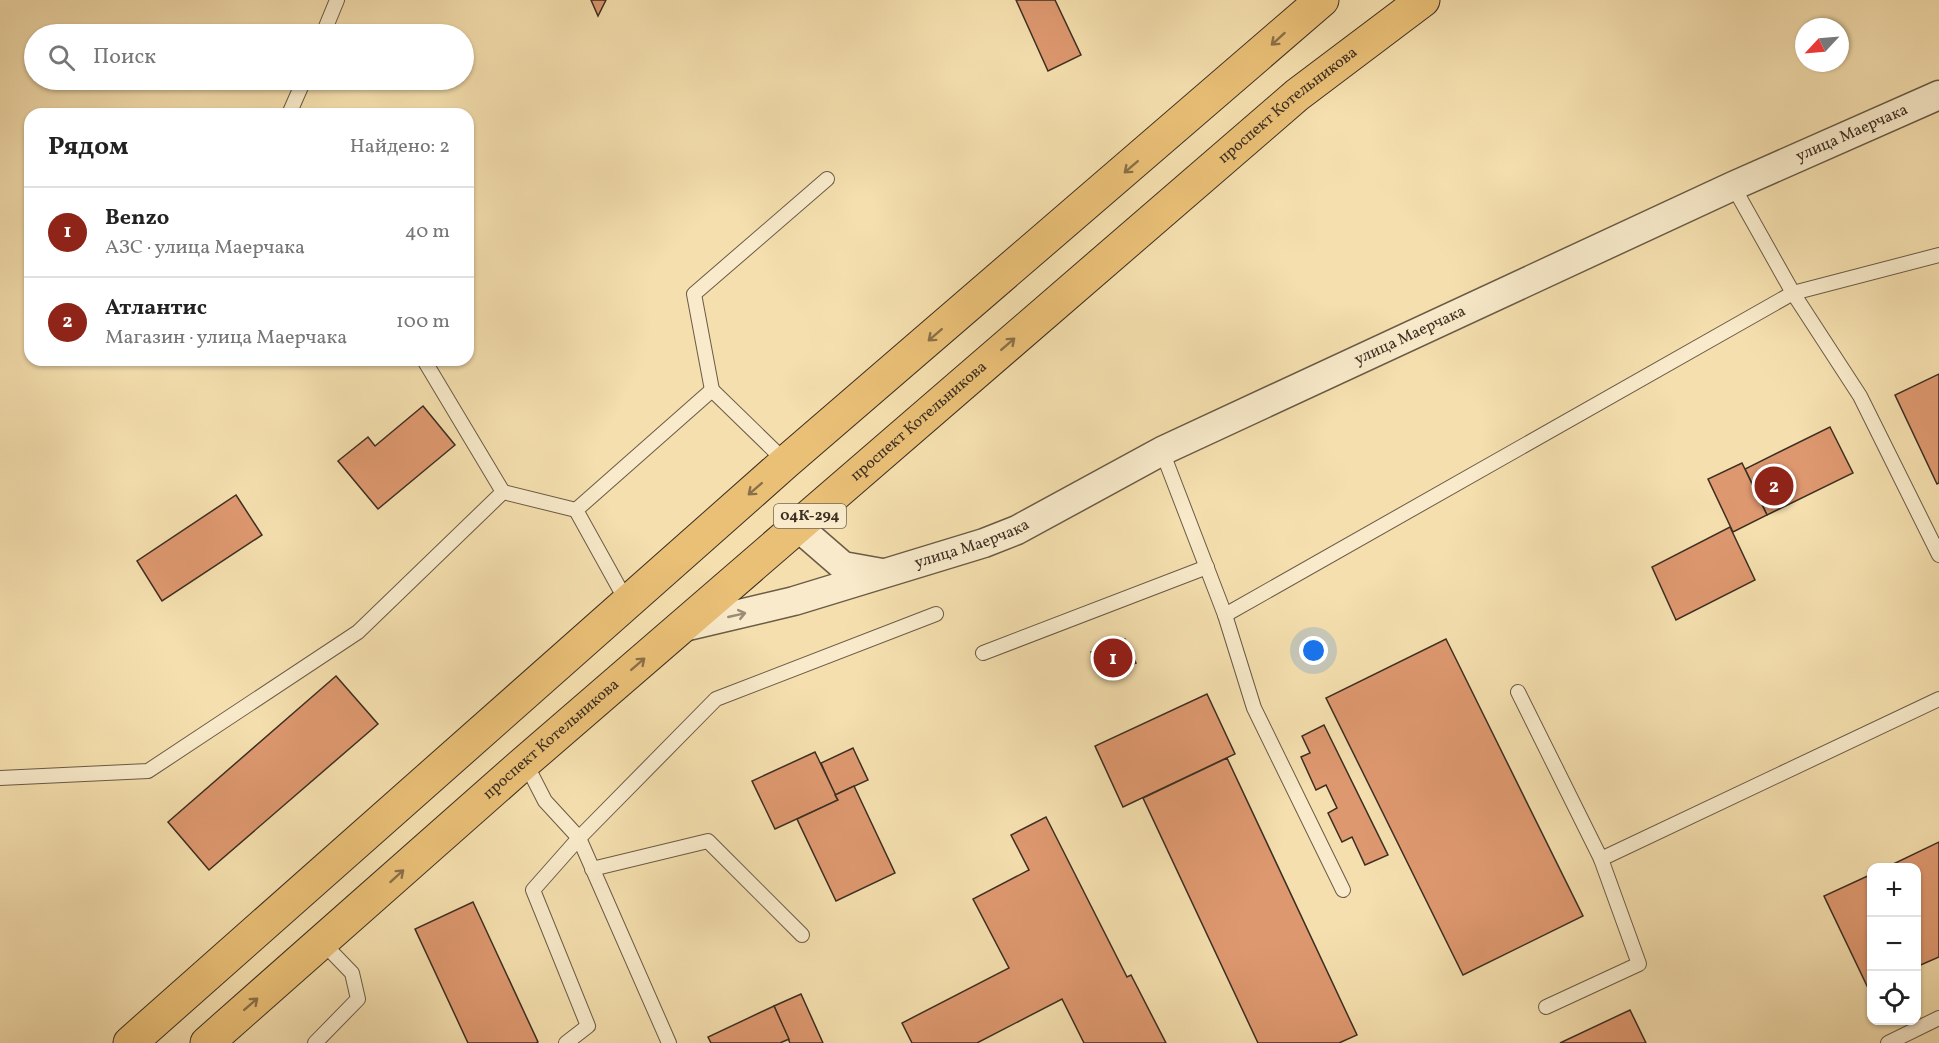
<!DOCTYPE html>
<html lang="ru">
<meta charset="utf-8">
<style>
:root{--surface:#fff;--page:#f6f6f6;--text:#222;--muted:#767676;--line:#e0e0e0;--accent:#8f2418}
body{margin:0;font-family:Vollkorn,serif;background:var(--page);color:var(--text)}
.controls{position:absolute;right:18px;bottom:18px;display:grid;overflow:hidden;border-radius:12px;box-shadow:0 2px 4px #0004}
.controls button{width:54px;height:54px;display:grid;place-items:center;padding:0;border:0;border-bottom:2px solid var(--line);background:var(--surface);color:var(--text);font:30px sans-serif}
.compass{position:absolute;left:1795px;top:18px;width:54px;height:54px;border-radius:50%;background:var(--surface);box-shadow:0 2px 4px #0004;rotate:244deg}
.you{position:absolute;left:1314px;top:651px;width:21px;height:21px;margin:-15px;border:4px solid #fff;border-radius:50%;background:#1a73e8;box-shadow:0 0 0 9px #1a73e833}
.badge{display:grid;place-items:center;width:39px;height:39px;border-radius:50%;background:var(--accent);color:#fff;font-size:20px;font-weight:700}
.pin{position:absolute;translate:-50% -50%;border:3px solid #fff;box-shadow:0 2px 6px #0006}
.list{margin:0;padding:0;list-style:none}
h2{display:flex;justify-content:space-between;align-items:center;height:78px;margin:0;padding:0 24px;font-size:26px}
h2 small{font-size:20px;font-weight:400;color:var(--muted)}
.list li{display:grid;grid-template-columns:39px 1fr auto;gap:18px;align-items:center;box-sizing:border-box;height:90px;padding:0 24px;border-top:2px solid var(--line)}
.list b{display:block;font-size:22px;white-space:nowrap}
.list p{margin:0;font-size:20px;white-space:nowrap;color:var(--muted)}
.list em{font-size:20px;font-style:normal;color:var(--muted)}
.icon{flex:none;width:33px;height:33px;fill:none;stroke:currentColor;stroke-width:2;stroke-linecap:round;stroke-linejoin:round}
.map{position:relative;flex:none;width:1939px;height:1043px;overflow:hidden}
.search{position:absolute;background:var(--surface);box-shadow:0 2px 4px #0004;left:24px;top:24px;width:450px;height:66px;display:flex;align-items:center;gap:15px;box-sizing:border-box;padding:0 21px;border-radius:33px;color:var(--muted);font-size:22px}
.panel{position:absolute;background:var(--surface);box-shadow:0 2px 4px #0004;left:24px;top:108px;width:450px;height:258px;border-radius:18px}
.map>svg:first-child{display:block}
</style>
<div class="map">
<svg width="1939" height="1043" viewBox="0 0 1939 1043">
<rect width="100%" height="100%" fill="#f5dfae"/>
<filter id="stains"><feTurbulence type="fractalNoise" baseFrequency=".00333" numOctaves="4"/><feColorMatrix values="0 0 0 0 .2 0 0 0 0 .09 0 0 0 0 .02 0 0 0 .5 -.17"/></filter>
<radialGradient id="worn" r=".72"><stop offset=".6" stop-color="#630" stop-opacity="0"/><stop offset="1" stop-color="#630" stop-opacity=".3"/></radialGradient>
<g fill="#de986f" stroke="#3c2f23" stroke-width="1.5">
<polygon points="591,0 606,0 598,16"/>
<polygon points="1016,0 1055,0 1081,55 1048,71"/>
<polygon points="1939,374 1939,483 1937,484 1895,395"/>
<polygon points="423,406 455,445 378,509 338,461 368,437 375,446"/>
<polygon points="1830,427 1853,473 1767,515 1745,469"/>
<polygon points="1742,463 1767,515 1733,532 1708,479"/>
<polygon points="236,495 262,535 162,601 137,561"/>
<polygon points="1730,527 1755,580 1676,620 1652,567"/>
<polygon points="1125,639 1136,663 1102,676 1091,652"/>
<polygon points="1446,639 1583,916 1463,975 1326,698"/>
<polygon points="336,676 378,724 209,870 168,822"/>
<polygon points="1207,694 1235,754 1123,807 1095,746"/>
<polygon points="1324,725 1388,855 1365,865 1352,837 1342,842 1328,813 1337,808 1326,785 1316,790 1301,757 1310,753 1302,736"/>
<polygon points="853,748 868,780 835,795 821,763"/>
<polygon points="815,752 838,800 775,829 752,781"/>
<polygon points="1227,758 1357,1035 1339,1043 1258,1043 1143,798"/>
<polygon points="854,786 895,873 836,901 797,819 838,800 835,795"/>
<polygon points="1046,817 1127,977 1131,975 1166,1043 1084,1043 1062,999 977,1043 912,1043 902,1023 1009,968 973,899 1029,870 1011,835"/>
<polygon points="1939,842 1939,957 1916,967 1916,868 1885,868"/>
<polygon points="1872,874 1872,989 1869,990 1824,896"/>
<polygon points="473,902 538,1042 536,1043 468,1043 415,929"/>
<polygon points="801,994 823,1043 790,1043 774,1006"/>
<polygon points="774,1006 789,1039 780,1043 711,1043 708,1037"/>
<polygon points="1630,1010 1646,1043 1560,1043"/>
</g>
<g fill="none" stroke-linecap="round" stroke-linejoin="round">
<g stroke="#6a5b46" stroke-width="16">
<g id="lane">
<polyline points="323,34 337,0"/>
<polyline points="289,114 304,80"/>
<polyline points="1733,186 1793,293 1860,396 1939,555"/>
<polyline points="424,360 503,492"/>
<polyline points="712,390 694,294 827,179"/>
<polyline points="1162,451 1225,615 1254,708 1343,890"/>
<polyline points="627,602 576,510 712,390 786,462"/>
<polyline points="1225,615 1793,293 1939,255"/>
<polyline points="983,653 1207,567"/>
<polyline points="1518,692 1601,859 1939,699"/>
<polyline points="525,762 545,801 579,838 669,1043"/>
<polyline points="0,778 148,771 358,632 503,492 576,510"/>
<polyline points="592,869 708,841 802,935"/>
<polyline points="1546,1007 1639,964 1601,859"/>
<polyline points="315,1043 358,999 352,973 322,942"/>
<polyline points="566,1043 588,1026 533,890 579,838 716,699 936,614"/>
<polyline points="1888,1043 1939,1018"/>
</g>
</g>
<g stroke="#6a5b46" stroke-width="31">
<g id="street">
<polyline points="798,527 843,566 882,573"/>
<path id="s1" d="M680,628L794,601L984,543L1017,530L1162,451L1733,186L1939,95"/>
</g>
</g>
<g stroke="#3c2f23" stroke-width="35">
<g id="highway">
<polyline points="130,1043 786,462 1322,0"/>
<path id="s2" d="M207,1043L525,762L1297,95L1423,0"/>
</g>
</g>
<use href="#lane" stroke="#f8eaca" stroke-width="14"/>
<use href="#street" stroke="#f8eaca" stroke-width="28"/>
<use href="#highway" stroke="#eac077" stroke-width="33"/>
</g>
<defs><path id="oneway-shaft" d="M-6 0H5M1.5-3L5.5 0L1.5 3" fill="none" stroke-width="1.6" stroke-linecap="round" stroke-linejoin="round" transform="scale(1.5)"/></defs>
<g stroke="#8a7049">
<use href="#oneway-shaft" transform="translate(1278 39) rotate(138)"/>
<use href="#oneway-shaft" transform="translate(1131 167) rotate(139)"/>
<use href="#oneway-shaft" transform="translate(935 335) rotate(139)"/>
<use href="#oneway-shaft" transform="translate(1008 344) rotate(-41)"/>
<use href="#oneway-shaft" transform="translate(755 489) rotate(139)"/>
<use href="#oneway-shaft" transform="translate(638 664) rotate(-41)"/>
<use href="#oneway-shaft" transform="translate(397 876) rotate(-42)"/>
<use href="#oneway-shaft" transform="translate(251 1004) rotate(-41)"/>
</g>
<use stroke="#9a8c76" href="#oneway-shaft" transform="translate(737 615) rotate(-13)"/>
<g text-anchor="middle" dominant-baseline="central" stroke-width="6" stroke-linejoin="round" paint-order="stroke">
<rect fill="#f8eaca" stroke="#746755" stroke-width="1.5" x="774" y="504" width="72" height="24" rx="4.5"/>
<g font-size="15" font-weight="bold" fill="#3c2f23">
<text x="810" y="516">04К-294</text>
</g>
<g font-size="16" fill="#3c2f23" stroke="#f8eaca">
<text stroke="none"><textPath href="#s2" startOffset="1431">проспект Котельникова</textPath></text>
<text stroke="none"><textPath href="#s1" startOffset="1276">улица Маерчака</textPath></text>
<text stroke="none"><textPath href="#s1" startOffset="790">улица Маерчака</textPath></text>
<text stroke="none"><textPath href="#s2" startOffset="945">проспект Котельникова</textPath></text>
<text stroke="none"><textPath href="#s1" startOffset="304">улица Маерчака</textPath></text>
<text stroke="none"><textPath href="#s2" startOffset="459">проспект Котельникова</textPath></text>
</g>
</g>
<rect width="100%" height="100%" filter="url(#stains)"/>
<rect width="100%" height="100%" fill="url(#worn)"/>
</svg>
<div class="controls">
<button>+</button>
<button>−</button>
<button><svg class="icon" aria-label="locate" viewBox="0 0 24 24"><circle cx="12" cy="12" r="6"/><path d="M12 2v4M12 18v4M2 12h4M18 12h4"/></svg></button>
</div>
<svg class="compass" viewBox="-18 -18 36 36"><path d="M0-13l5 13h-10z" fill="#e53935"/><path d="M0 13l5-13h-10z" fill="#767676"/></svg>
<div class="you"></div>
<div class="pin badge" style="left:1113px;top:658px">1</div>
<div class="pin badge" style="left:1774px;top:486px">2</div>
<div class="search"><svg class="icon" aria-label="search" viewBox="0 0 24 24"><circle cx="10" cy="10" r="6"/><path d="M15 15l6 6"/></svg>Поиск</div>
<section class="panel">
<h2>Рядом<small>Найдено: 2</small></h2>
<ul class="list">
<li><span class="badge">1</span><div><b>Benzo</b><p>АЗС · улица Маерчака</p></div><em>40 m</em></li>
<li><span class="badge">2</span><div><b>Атлантис</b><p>Магазин · улица Маерчака</p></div><em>100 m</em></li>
</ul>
</section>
</div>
